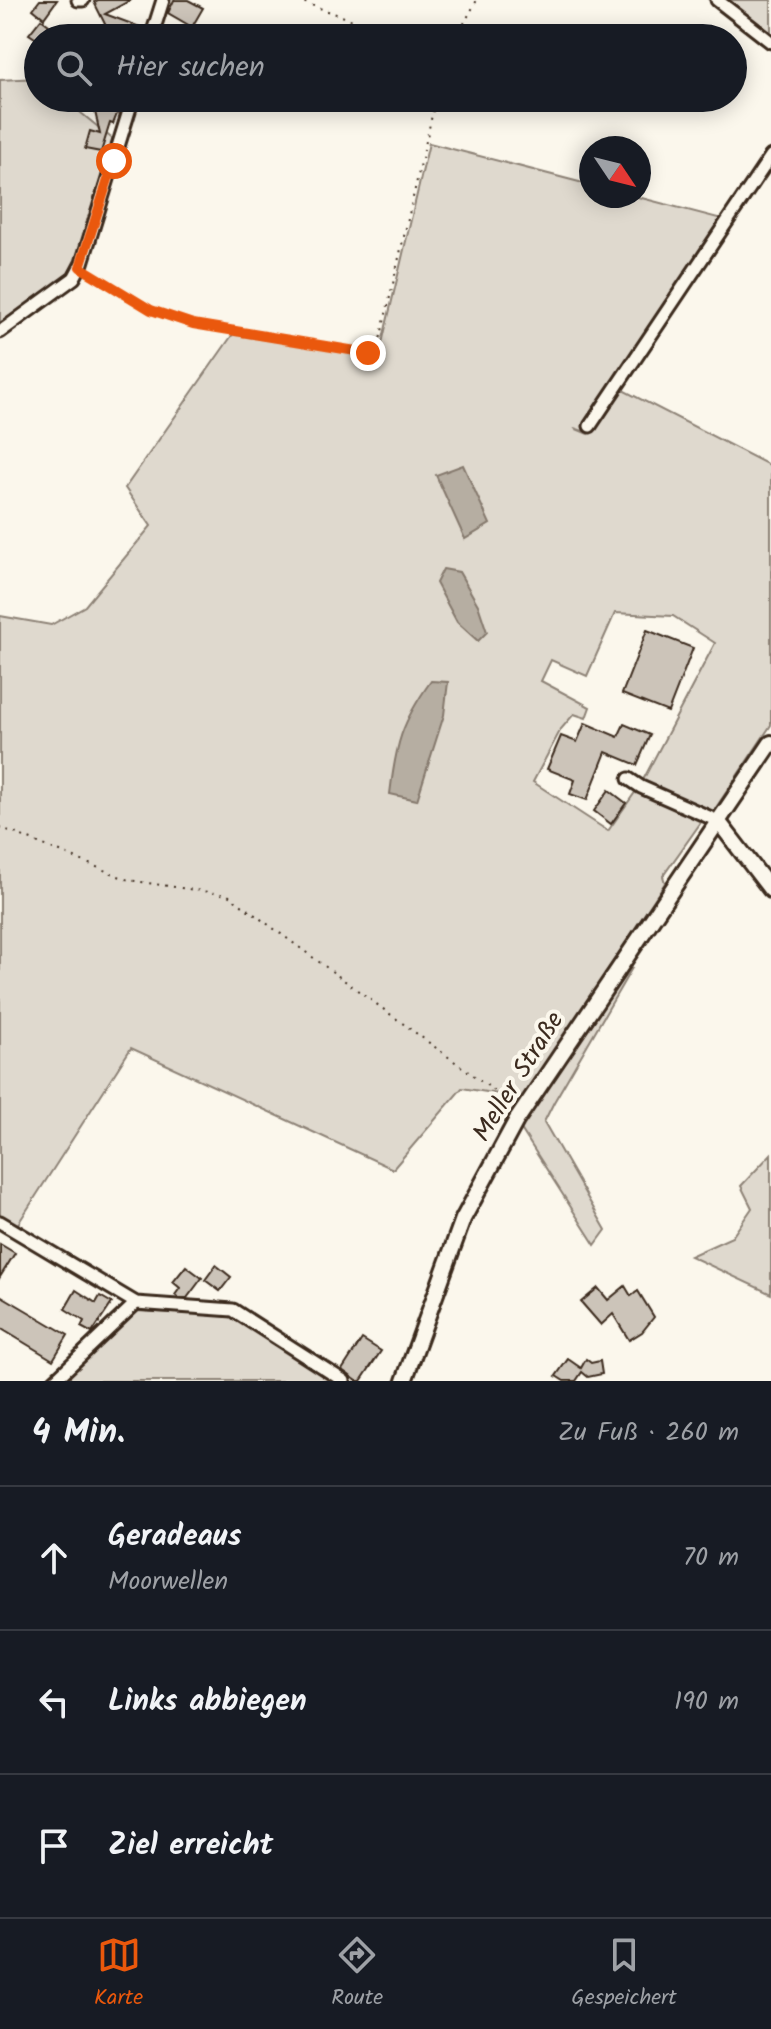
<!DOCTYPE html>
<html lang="de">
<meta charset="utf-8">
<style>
:root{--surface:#171b24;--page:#20242c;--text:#f1f3f6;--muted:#9ea1a6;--line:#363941;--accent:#ea580c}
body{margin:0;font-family:Kalam,sans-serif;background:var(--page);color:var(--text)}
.compass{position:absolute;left:579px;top:136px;width:72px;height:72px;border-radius:50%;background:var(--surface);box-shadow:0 4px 20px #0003;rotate:125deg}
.stop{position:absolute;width:24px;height:24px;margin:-18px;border:6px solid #ea580c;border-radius:50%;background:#fff}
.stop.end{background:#ea580c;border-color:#fff;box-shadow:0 2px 8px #0008}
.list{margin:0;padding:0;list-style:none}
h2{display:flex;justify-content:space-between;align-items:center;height:104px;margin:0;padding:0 32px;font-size:34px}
h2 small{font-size:26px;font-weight:400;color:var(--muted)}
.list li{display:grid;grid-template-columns:52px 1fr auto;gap:24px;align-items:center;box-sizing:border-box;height:144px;padding:0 32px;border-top:2px solid var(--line)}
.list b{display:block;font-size:30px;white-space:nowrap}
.list p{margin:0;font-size:26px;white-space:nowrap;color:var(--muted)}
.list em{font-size:26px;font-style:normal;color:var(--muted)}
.icon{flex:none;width:44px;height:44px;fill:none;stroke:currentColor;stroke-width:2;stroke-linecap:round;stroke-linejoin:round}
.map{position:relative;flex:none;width:771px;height:1381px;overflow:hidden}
.search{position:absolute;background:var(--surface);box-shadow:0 4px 20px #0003;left:24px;right:24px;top:24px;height:88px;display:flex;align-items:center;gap:20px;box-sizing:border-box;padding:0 28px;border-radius:44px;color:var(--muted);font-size:30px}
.sheet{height:536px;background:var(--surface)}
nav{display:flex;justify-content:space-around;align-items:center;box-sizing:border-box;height:112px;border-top:2px solid var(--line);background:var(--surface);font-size:22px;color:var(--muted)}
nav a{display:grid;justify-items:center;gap:4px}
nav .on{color:var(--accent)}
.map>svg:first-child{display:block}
</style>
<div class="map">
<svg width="771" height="1381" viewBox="0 0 771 1381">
<rect width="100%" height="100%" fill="#fbf7ec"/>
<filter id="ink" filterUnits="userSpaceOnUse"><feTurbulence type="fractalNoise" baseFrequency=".0125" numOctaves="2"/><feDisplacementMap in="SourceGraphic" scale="16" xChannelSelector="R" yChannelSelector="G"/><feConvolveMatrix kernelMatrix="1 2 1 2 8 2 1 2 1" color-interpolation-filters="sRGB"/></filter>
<g filter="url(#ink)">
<g fill="#dfd9ce" stroke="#8d8276" stroke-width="2">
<polygon points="727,0 771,0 771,35"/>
<polygon points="38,78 38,98 63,98 115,141 79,259 70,275 0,328 0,80"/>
<polygon points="429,143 591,185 591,196 634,196 726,220 583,431 574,428 588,434 619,388 771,466 771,725 713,812 642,782 715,643 673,616 615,613 587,676 551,660 541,681 590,707 586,718 574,714 561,729 533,782 608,831 636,791 704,818 663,876 665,883 523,1098 462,1088 393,1169 131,1048 16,1227 0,1217 0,616 51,625 85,606 151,526 125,488 233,334 379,356"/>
<polygon points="628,966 632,968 554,1102 544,1122 606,1230 595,1245 519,1126"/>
<polygon points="771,1154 771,1294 690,1256 732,1237 752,1208 741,1186"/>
<polygon points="135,1311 232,1316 334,1381 62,1381"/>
</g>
<g fill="#b6aea2" stroke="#85796d" stroke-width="2">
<polygon points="463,465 490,524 465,539 436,475"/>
<polygon points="443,569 459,572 478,605 487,632 478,641 457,622 436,583"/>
<path d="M431,681L448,682L444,715L417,800L390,794C396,744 401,723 431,681Z"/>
</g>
<g fill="#ccc4b9" stroke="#3b2a1e" stroke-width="2">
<polygon points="40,0 57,0 44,18 33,9"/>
<polygon points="98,0 131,0 105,14 143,28 140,38 99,38 107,28 94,2"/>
<polygon points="174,0 188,0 203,8 192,27 168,13"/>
<polygon points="41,19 49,25 46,30 50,33 46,38 38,38 38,40 29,34"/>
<polygon points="65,98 100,98 120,106 113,124 110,123 101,152 85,149 90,131 100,134 94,107 82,103 78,108"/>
<polygon points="647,630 693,648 668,712 622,694"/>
<polygon points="585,723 618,737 624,724 650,735 637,765 606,752 587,800 570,794 575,780 547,769 561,736 577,742"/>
<polygon points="609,790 626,803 611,824 594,811"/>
<polygon points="0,1244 15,1253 0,1277"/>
<polygon points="216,1265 231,1277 220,1291 205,1280"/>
<polygon points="186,1266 202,1278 187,1298 179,1298 175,1295 180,1288 173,1282"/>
<polygon points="625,1286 631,1296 638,1291 654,1317 642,1332 629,1340 613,1314 601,1325 581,1302 598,1288 608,1300"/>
<polygon points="76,1290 96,1303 100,1296 112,1303 92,1333 81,1327 84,1321 65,1309"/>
<polygon points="0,1295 68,1335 53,1360 0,1328"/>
<polygon points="362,1339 381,1351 361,1381 357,1381 342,1370"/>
<polygon points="568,1359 581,1368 586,1359 591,1363 600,1361 602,1374 588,1377 582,1372 576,1381 564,1381 556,1376"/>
</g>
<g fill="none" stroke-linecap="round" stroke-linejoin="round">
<g stroke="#3b2a1e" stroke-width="17">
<g id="minor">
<polyline points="78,0 83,0"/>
<polyline points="717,0 771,42"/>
<polyline points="151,38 163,0"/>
<polyline points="0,332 74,278 82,263 133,98"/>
<polyline points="590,426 771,156"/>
<polyline points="629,779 641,787 718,821"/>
<polyline points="0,1222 136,1303 233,1310 344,1381"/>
<polyline points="54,1381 136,1303"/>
</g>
</g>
<g stroke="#3b2a1e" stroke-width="20">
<g id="major">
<polyline points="718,821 771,890"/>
<polyline points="404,1381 463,1219 516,1121 771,743"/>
</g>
</g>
<g stroke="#3b2a1e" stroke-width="2" stroke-dasharray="2 6" stroke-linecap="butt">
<polyline points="297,0 403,38"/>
<polyline points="456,38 477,0"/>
<polyline points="91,274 151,310 193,324 361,352 373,351 379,344 436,98"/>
<polyline points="0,827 128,880 228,895 511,1103"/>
</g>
<use href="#minor" stroke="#fbf7ec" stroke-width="11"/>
<use href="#major" stroke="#fbf7ec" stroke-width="14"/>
</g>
</g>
<g fill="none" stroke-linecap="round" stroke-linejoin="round" filter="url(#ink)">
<polyline stroke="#ea580c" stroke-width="10" points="114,161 80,267 151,310 193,324 368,353"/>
</g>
<g text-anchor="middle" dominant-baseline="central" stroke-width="8" stroke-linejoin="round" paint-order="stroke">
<g font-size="26" fill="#3b2a1e" stroke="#fbf7ec">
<text transform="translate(519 1077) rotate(-58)">Meller Straße</text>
</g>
</g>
</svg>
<svg class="compass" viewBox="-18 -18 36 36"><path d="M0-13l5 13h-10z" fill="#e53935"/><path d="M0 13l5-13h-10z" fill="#9ea1a6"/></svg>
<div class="stop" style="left:114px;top:161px"></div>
<div class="stop end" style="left:368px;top:353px"></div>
<div class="search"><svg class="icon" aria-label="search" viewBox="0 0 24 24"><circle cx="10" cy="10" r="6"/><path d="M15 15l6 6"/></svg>Hier suchen</div>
</div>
<section class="sheet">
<h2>4 Min.<small>Zu Fuß · 260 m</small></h2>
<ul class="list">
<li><svg class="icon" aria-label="ahead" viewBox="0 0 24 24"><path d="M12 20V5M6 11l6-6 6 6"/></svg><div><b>Geradeaus</b><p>Moorwellen</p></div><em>70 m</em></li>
<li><svg class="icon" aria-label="left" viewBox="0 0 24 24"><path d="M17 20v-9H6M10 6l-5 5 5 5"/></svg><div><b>Links abbiegen</b></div><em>190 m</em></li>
<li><svg class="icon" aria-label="arrive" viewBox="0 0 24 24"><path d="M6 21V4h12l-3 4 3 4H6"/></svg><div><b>Ziel erreicht</b></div></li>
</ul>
</section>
<nav>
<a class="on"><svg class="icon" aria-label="map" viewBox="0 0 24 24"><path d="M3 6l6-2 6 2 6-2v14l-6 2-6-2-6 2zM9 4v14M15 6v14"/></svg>Karte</a>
<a><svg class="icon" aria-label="directions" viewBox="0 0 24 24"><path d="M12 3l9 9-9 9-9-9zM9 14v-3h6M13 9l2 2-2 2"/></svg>Route</a>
<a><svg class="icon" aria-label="saved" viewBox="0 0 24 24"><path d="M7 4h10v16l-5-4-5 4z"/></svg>Gespeichert</a>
</nav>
